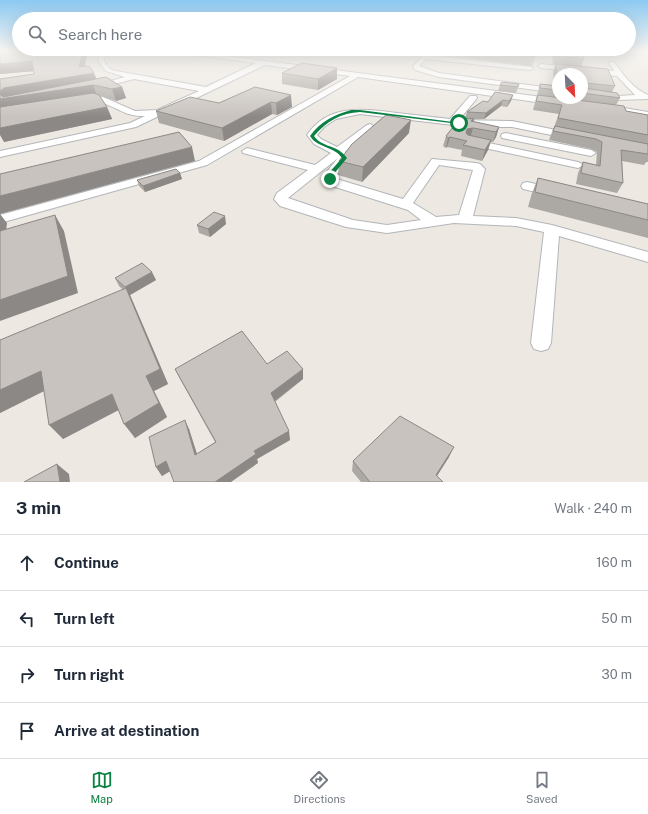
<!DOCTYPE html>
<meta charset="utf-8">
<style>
:root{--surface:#fff;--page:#f2f2f3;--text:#1f2937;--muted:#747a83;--line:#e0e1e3;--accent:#0b8043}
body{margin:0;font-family:"Public Sans",sans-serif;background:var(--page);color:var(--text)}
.compass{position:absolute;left:552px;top:68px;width:36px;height:36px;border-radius:50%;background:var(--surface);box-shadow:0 4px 16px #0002;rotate:156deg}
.stop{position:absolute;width:12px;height:12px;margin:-9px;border:3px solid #0b8043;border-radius:50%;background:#fff}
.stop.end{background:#0b8043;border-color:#fff;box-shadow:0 1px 4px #0008}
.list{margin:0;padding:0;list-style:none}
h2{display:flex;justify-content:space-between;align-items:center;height:52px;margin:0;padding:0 16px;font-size:17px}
h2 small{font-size:13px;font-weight:400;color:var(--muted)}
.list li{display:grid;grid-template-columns:26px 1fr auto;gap:12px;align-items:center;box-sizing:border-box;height:56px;padding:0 16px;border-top:1px solid var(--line)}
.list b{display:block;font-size:15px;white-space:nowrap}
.list em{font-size:13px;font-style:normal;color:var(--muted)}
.icon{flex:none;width:22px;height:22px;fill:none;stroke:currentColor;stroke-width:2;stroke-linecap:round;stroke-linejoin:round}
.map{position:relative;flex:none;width:648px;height:482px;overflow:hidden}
.search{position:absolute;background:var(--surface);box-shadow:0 4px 16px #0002;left:12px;right:12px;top:12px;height:44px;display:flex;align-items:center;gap:10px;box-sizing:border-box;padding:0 14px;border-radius:22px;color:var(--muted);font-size:15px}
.sheet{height:276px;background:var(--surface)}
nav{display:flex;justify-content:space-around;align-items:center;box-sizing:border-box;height:56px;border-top:1px solid var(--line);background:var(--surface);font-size:11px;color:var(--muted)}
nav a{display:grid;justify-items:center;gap:2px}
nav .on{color:var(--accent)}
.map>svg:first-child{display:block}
</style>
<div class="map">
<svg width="648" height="482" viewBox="0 0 648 482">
<rect width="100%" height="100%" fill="#ede8e1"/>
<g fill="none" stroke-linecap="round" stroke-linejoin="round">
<g stroke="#b2b6b9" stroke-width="2">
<g id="minor">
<path d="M103,50H109L105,54L104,61L110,69L116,71L206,87L256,63L171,52L168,50H182L557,99L561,102L557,105L358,77L207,165L0,223V215L199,161L350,76L265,65L136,127L0,157V151L130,123L145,116C127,117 120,109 103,103C96,101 85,107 79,101L80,99L103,97L135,111L157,110L199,91L134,79L92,90V86L125,77L106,71L98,61L99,54Z"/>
<polygon points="427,52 430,54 429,55 532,67 533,68 530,70 426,59 419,66 439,73 558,89 558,93 439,77 415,70 413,66"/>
<path d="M610,62H614C623,74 633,89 648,95V99L617,100L582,96V92L617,96L635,95L617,76L541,68L538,66L541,64L614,71L609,63Z"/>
<path d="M470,96H476L477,98L459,120L512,121L571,133L576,136L571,139L512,127H470L360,114L336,119L324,127L317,135L321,139L337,147L367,125L370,124L375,127L345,152L350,158L337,174L336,178L340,180L403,199L432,159L476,163L480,164L485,169L473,216L516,218L552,225L648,252V262L559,236L551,343L548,349L541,351L534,349L531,343L544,232L516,226L454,223L387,233L346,227L280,206L274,199L277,193L308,170L243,153L242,151L247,148L315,165L331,153L314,144L307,135C329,103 364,109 397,113C415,115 432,117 450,119ZM338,158L325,174L324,179L332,186L408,210L421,220L387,225L353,220L288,198ZM439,165L473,170L459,215L436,217L413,203Z"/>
<polygon points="618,107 648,112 648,118 615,112 615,108"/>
<polygon points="506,133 591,150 596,153 591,156 502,138 501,136 502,134"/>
<polygon points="470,139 578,162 584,165 578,168 466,144 465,142 466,140"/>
<polygon points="527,182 558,189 560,192 554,196 523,189 521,186 523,183"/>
</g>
</g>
<use href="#minor" fill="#fff" fill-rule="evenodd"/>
</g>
<g fill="#aca8a3" fill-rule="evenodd">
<polygon points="12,50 87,54 85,67 96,79 122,87 126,98 116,101 100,96 107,107 112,119 4,142 34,74 33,71 0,74"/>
<polygon points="453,50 535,50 535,57 532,66 452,56"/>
<path d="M554,50H572L584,59L581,66L615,86L612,92L620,98L616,105L626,111L648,115V162H646L644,165L622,161L623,183L617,193L576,184L578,173L583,162L596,165L597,152L591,149L549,140L559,114L533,110L540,84L554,85L553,71L556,64H553L552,55ZM558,74H582V98H558Z"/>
<polygon points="282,73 337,79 318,90 282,84"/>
<polygon points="519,84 516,93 498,91 500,85"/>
<polygon points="255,87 292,107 277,115 272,114 224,141 159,123 156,111 219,103"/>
<polygon points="513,95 511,101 507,107 501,106 484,119 474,119 473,122 499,127 496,137 493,142 491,142 488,150 482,161 461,156 462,150 447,147 446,148 443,146 446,136 465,118 467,112 488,102"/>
<polygon points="409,133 362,182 338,175 339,161"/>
<polygon points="180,173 182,179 145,192 139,186 137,180"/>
<polygon points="538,178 648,204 648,238 528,207 532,193"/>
<polygon points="226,224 210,237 199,233 197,225"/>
<polygon points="115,278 156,280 130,295 168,384 154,391 167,417 135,438 119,410 63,439 44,391 0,413 0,340 123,290 119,286"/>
<polygon points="267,364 303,379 275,402 290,440 257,459 258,463 170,471 162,476 156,467 189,429 197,454 215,442 180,379 175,369"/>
<polygon points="449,457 437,476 443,482 361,482 352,471 353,461"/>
</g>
<g fill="#8c8885">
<polygon points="83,50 85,50 87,54 83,75 94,73 98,83 93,85 97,96 0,111 0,91 4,88 79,67"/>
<polygon points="32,61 37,71 0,74 0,64"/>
<polygon points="337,68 337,79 318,90 318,79"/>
<polygon points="122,87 126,98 116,101 112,89"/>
<polygon points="291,95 292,107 277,115 276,103"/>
<polygon points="513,95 511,101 507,107 509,101"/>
<polygon points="503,100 501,106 484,119 486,113"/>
<polygon points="271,102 272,114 224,141 222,128"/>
<polygon points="107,107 112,119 4,142 0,135 0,128"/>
<polygon points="474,119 472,128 473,128 470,138 465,139 464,143 467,129 471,121"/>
<polygon points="411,120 409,133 362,182 363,167"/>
<polygon points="499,127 496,137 493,142 496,132"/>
<polygon points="450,137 447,147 446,148 448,138"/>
<polygon points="491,140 488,150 482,161 485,150"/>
<polygon points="192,147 195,161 0,214 7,223 4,249 0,244 0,196"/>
<polygon points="180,173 182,179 145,192 143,186"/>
<polygon points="55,215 64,231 78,293 0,321 0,300"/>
<polygon points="225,216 226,224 210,237 208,229"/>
<polygon points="152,272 156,280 130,295 168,384 154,391 167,417 135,438 124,424 146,376 129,296 125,287"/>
<polygon points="303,369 303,379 272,403 271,393"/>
<polygon points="41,371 54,386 0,413 0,390"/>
<polygon points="112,394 122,408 63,439 49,425"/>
<polygon points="185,420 189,429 200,464 195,455"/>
<polygon points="289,431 290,440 257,459 258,463 231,482 215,482 254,451"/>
<polygon points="454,447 449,457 433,482 436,475"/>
<polygon points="166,461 172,470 162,476 156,467"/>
<polygon points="57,464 69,474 70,482 60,482"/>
</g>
<g fill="#c8c3be" stroke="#8c8885">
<polygon points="4,50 83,50 79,67 89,66 94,73 4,88 0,91 0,79 34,74 32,61 0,64 0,54"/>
<polygon points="468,50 535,50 535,57"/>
<polygon points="554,50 581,50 584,59 555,56"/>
<polygon points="302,63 337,68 318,79 282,73"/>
<polygon points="556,64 608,69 615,86 586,83 584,88 617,93 620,98 582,93 582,74 558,74 558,79 557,79"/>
<polygon points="106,77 122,87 112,89 93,85 0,99 0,94 3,97"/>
<polygon points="502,82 519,84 518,87 500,85"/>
<polygon points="540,84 558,86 558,90 540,88"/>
<polygon points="255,87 291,95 276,103 271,102 222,128 156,111 190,97 219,103"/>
<polygon points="495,92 513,95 509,101 503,100 486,113 467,112 483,101 488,102"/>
<polygon points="93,93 99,95 107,107 0,128 0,107"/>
<polygon points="538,95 624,106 626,111 648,115 648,135 558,118 562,105 536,101"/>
<polygon points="386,115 411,120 363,167 339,161 352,144"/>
<polygon points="460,118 474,119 471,121 499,127 496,132 473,128 467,129 466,133 468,135 491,140 485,150 463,145 467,141 450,137 448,138 446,136"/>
<polygon points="555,126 648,144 648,154 621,150 623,183 581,173 583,162 600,166 602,142 596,139 553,131"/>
<polygon points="179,132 192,147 0,196 0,174"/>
<polygon points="176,169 180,173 143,186 137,180"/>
<polygon points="538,178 648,204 648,220 535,192"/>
<polygon points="214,212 225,216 208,229 197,225"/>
<polygon points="55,215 68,276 0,300 0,231"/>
<polygon points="142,263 152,272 125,287 115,278"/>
<polygon points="126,288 160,369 146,376 159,403 124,424 112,394 49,425 41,371 0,390 0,340"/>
<polygon points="242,331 267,364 287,351 303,369 271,393 289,431 254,451 256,454 215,482 174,482 166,461 156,467 149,437 185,420 195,455 216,442 175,369"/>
<polygon points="400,416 454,447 436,475 443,482 370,482 353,461"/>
<polygon points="57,464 60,482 24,482"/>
</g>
<linearGradient id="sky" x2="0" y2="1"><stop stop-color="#8bc9f1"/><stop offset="0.43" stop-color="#f7f5f2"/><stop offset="1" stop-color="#f7f5f2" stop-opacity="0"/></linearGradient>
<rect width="648" height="117" fill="url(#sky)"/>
<path fill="#0b8043" d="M351,110H360L461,123L459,124L360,112C341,113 327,121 314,136C322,148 337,144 347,158L333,175L332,180H329L328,174L342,158C334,146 317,148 310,136C321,121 334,115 351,110Z"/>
</svg>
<svg class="compass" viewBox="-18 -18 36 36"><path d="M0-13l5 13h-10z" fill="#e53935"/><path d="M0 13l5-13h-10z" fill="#747a83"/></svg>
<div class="stop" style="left:459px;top:123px"></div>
<div class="stop end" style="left:330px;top:179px"></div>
<div class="search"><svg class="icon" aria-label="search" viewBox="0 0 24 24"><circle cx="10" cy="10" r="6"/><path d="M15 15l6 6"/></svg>Search here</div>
</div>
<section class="sheet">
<h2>3 min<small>Walk · 240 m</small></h2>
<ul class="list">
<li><svg class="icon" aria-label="ahead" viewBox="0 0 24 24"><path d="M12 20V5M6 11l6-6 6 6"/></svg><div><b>Continue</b></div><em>160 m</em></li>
<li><svg class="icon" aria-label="left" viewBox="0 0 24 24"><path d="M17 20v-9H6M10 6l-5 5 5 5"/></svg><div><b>Turn left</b></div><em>50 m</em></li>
<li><svg class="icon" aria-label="right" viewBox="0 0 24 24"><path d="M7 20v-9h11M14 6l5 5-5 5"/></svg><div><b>Turn right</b></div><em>30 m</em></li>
<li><svg class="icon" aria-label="arrive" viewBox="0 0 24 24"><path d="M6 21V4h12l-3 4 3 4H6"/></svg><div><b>Arrive at destination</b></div></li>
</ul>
</section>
<nav>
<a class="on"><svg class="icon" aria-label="map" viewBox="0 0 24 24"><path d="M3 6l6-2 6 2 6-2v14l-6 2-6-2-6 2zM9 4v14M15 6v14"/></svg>Map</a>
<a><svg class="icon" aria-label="directions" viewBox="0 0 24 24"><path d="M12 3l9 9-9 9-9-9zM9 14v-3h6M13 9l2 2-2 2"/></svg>Directions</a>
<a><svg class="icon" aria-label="saved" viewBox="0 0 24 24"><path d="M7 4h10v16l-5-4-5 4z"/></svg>Saved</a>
</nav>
